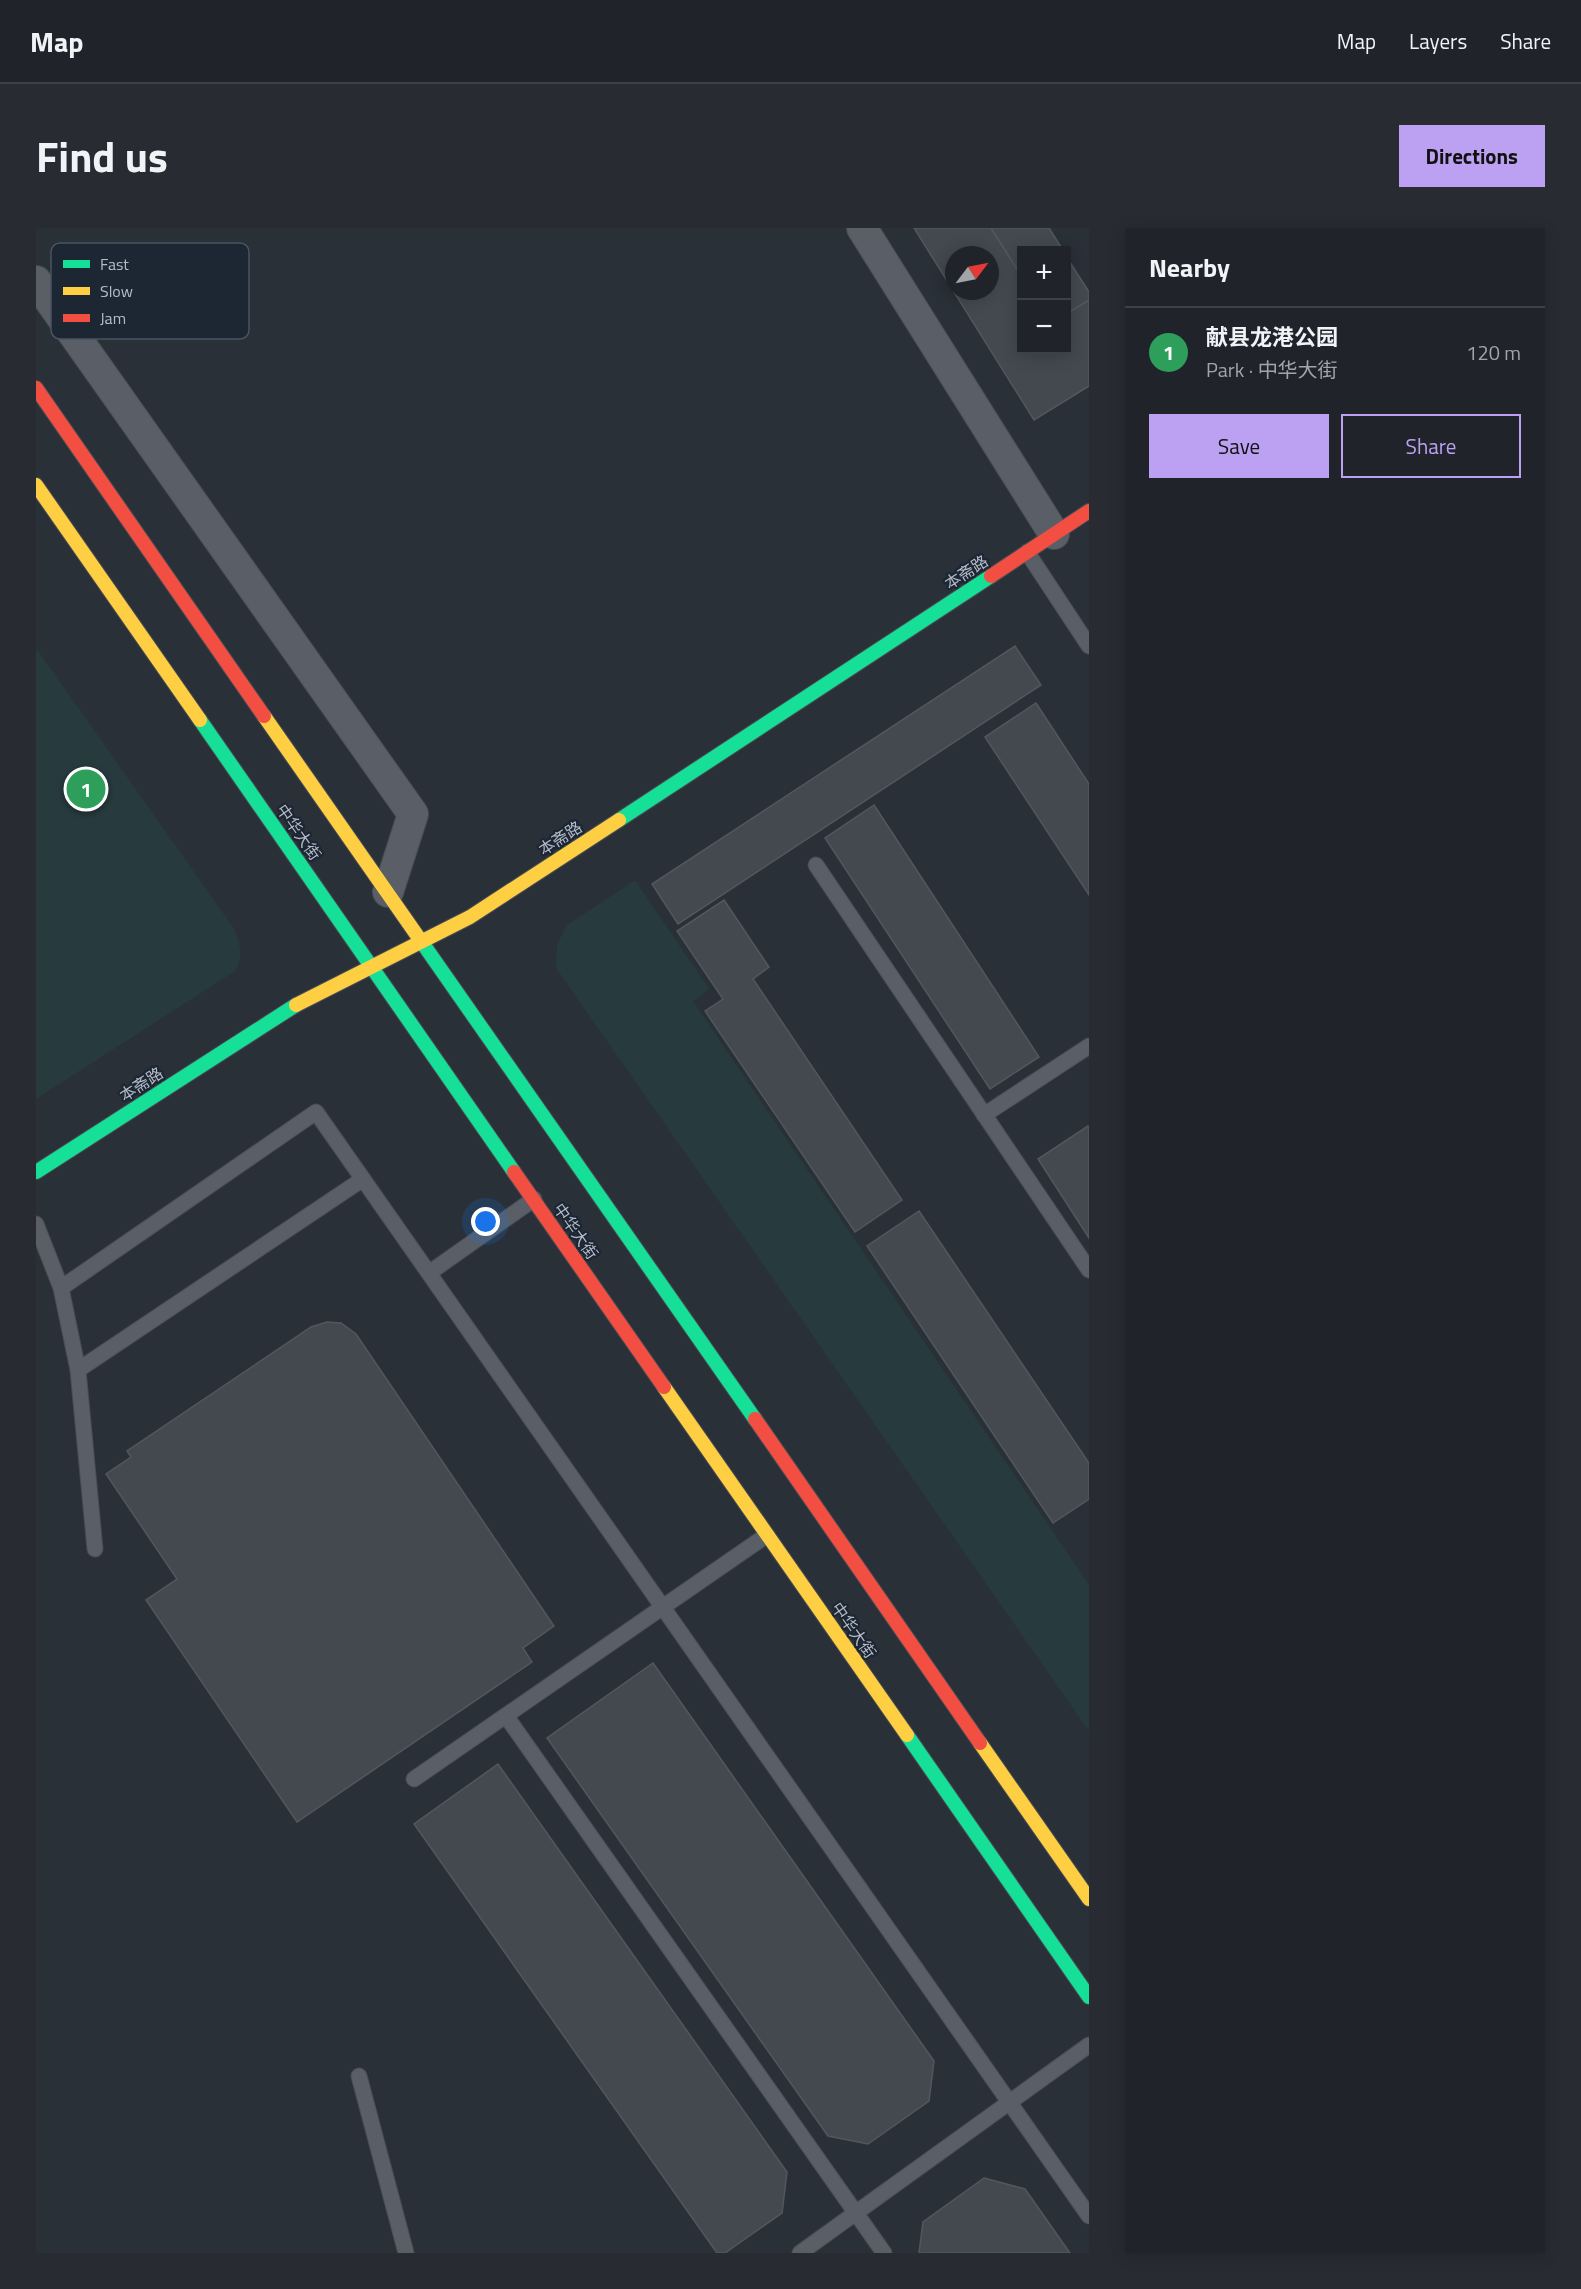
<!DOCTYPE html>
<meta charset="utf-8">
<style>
:root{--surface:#20242a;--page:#282c32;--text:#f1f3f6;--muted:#a2a4a8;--line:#3d4147;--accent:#bca0f2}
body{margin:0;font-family:"Titillium Web","Noto Sans SC",sans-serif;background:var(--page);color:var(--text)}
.controls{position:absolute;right:18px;top:18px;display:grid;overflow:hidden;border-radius:0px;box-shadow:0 3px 15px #0003}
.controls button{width:54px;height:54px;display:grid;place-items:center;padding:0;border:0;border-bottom:2px solid var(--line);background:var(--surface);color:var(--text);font:30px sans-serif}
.compass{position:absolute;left:909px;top:18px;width:54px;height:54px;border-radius:50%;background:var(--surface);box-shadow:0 3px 15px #0003;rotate:58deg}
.you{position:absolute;left:450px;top:994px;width:21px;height:21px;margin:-15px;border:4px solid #fff;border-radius:50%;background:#1a73e8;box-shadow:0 0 0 9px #1a73e833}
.badge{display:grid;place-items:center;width:39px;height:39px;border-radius:50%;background:var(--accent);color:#fff;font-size:20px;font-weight:700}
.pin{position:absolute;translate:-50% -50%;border:3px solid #fff;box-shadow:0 2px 6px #0006}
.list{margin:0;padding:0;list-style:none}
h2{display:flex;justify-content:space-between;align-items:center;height:78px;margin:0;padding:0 24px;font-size:26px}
h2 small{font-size:20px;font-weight:400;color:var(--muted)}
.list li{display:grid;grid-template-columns:39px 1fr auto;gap:18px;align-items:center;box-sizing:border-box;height:90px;padding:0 24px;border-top:2px solid var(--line)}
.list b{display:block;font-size:22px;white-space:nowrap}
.list p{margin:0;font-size:20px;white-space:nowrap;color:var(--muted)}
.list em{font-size:20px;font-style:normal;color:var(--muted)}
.actions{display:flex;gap:12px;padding:18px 24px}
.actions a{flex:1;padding:14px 0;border:2px solid var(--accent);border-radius:0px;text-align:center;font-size:21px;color:var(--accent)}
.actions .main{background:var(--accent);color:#111}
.map{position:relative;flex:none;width:1053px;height:2025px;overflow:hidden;border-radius:0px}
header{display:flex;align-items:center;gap:36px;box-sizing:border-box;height:84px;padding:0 30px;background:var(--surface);border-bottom:2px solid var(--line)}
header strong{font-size:28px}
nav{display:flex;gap:33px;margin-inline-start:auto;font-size:21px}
.intro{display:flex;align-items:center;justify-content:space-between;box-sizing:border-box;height:144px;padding:0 36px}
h1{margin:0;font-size:42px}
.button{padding:15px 27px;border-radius:0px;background:var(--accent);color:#111;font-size:21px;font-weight:700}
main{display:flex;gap:36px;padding:0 36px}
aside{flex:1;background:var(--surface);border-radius:0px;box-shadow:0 3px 15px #0003}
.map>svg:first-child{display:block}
</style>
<header>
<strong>Map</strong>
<nav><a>Map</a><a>Layers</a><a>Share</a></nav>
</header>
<div class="intro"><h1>Find us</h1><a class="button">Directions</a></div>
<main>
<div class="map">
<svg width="1053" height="2025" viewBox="0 0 1053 2025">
<rect width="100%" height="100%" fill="#2a3038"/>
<g fill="#273a3e">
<path d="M0,420L199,702C204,717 208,729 199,743L0,871Z"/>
<polygon points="599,652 673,761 657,773 1053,1357 1053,1503 520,740 521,716 531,697"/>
</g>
<g fill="#444950" stroke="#52575f" stroke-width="1.5" fill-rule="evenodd">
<path d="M878,0H955L986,49V122H1030V86L1053,72V158L998,192ZM918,27H954V63H918Z"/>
<polygon points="955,0 1013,0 1027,22 986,22 986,49"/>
<polygon points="1030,28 1053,64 1053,72 1030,86"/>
<polygon points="979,418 1005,457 642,696 616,656"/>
<polygon points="1000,475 1053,556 1053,667 949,509"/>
<polygon points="838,577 1003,829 954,861 789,610"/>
<polygon points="688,672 733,739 717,751 866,972 819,1004 669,783 687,771 641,703"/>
<polygon points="1052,898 1053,899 1053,1010 1002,931"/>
<polygon points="883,983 1053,1235 1053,1271 1017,1295 831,1018"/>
<polygon points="291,1094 305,1095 320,1106 518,1398 487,1420 496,1434 261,1594 110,1372 141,1351 70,1246 95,1229 91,1223 275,1099"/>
<polygon points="617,1435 898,1833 893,1873 832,1916 792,1908 511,1510"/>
<polygon points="462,1536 751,1944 746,1985 689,2025 681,2025 378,1596"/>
<polygon points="948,1950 989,1961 1034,2025 883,2025 887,1994"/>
</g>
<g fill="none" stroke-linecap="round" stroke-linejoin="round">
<g stroke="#484c53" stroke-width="17">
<g id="lane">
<polyline points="991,324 1053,418"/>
<polyline points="780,637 1053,1042"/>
<polyline points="948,887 1053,818"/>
<polyline points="0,996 25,1060 42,1142 59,1321"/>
<polyline points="393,1045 498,971"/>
<polyline points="25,1060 280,884 1053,1988"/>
<polyline points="42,1142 327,951"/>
<polyline points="470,1488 848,2025"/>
<polyline points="378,1551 731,1307"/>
<polyline points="323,1848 370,2025"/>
<polyline points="764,2025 1053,1817"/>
</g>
</g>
<g stroke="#484c53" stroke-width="32">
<g id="street">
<polyline points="826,0 1018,306"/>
<polyline points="0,53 377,586 352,664"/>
</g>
</g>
<g stroke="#484c53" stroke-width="16">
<g id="fast">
<polyline points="164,492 478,944"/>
<polyline points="583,592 955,348"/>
<polyline points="385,713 719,1191"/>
<polyline points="0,944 260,777"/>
<polyline points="871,1507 1053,1769"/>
</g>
</g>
<g stroke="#484c53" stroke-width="16">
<g id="slow">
<polyline points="0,257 164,492"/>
<polyline points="228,488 385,713"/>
<polyline points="260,777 434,689 583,592"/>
<polyline points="628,1159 871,1507"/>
<polyline points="944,1515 1053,1671"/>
</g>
</g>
<g stroke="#484c53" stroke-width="16">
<g id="jam">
<polyline points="0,160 228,488"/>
<polyline points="955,348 1053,283"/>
<polyline points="478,944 628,1159"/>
<polyline points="719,1191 944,1515"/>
</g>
</g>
<use href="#lane" stroke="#5a5e66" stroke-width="15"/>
<use href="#street" stroke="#5a5e66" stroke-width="30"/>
<use href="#fast" stroke="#16e098" stroke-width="14"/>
<use href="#slow" stroke="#ffcf43" stroke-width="14"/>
<use href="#jam" stroke="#f24e42" stroke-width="14"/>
</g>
<g text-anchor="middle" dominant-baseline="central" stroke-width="4.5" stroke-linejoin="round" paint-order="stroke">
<g font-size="16" fill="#b4bcc9" stroke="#1d2633">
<text transform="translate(930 344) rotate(-33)">本斋路</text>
<text transform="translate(263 604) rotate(55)">中华大街</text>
<text transform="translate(524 610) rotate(-33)">本斋路</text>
<text transform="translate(105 856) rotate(-33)">本斋路</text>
<text transform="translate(540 1003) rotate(55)">中华大街</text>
<text transform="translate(818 1402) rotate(55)">中华大街</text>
</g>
</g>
<rect x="15" y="15" width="198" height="96" rx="9" fill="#1d2633" stroke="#4a5360" stroke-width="1.5"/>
<rect x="27" y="32" width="27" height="8" fill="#16e098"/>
<rect x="27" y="59" width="27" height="8" fill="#ffcf43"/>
<rect x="27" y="86" width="27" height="8" fill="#f24e42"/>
<g font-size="16" fill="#b4bcc9">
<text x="64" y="42">Fast</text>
<text x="64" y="69">Slow</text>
<text x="64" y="96">Jam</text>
</g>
</svg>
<div class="controls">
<button>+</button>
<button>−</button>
</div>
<svg class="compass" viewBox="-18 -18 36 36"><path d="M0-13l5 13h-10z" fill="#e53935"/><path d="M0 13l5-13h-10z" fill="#a2a4a8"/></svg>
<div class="you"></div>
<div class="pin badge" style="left:50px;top:561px;background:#2e9e5b">1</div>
</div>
<aside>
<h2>Nearby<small></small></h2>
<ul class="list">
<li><span class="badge" style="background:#2e9e5b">1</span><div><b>献县龙港公园</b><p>Park · 中华大街</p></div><em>120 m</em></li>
</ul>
<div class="actions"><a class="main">Save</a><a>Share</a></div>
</aside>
</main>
